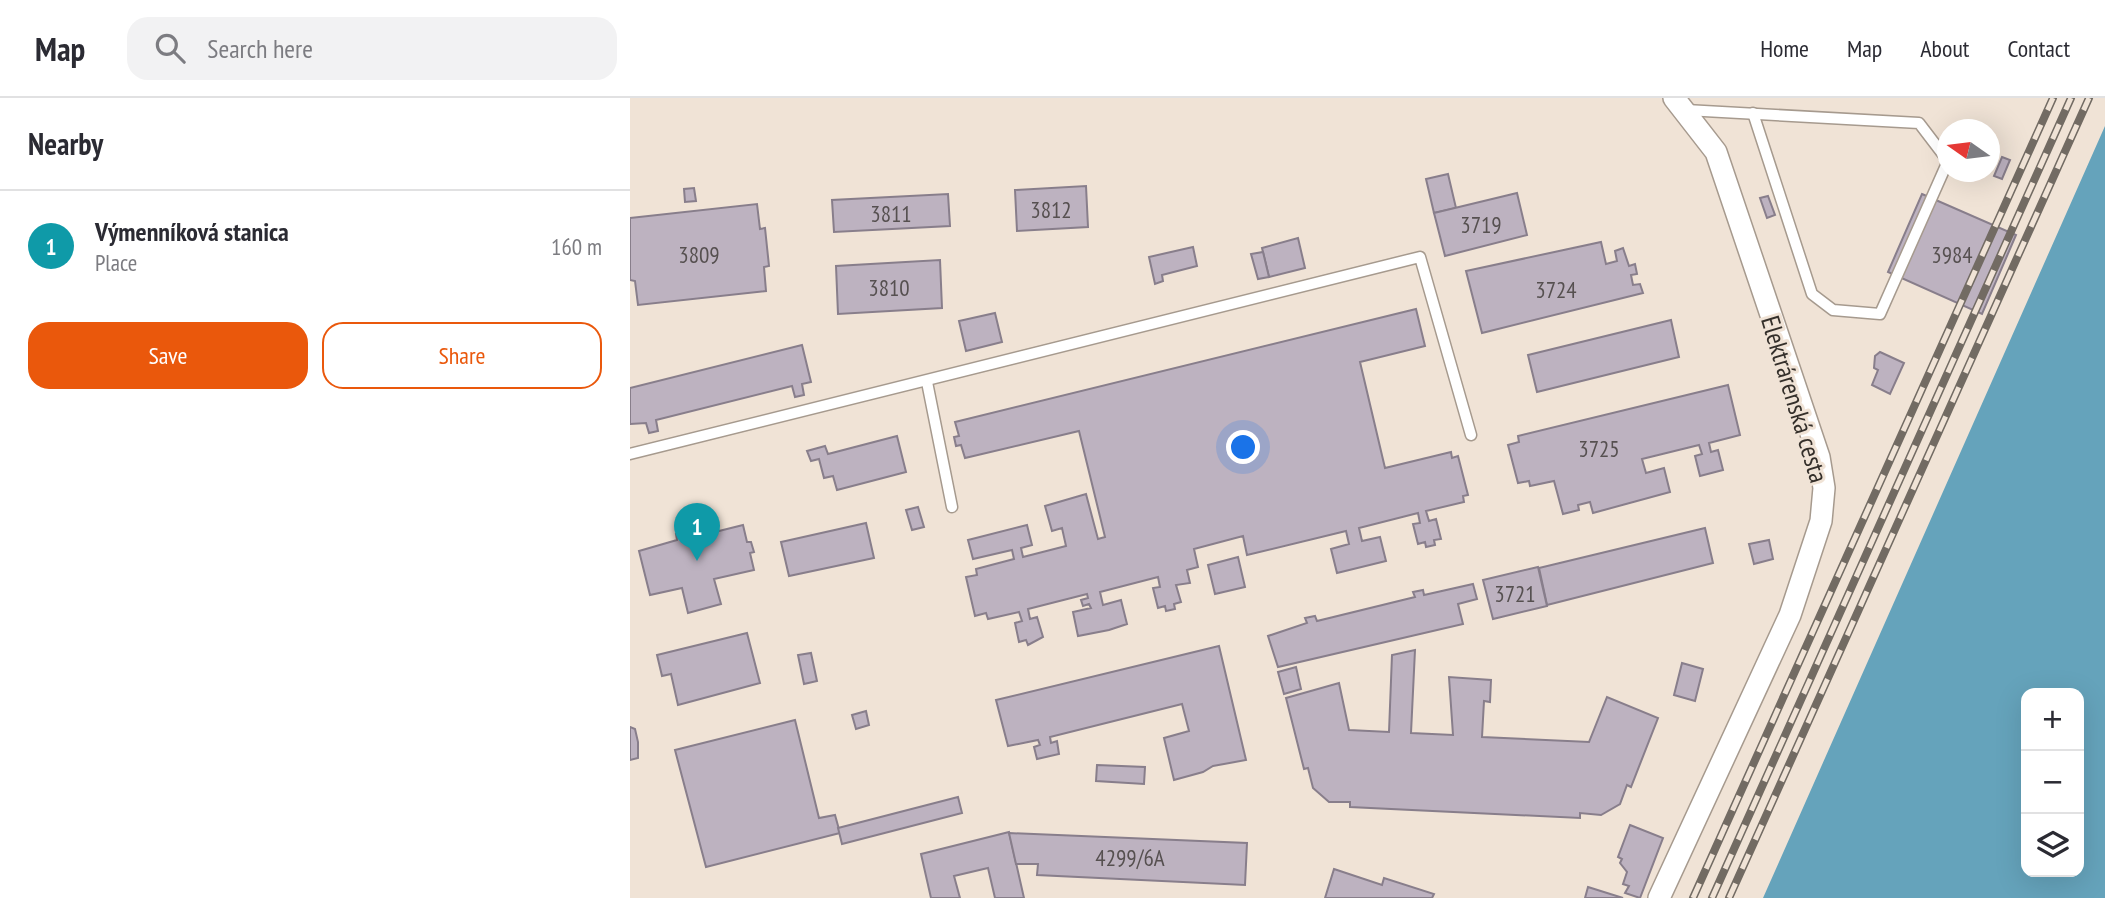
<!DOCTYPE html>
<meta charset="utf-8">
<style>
:root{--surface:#fff;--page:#f2f2f3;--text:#2b2b33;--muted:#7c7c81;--line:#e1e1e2;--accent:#ea580c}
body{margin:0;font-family:"PT Sans Narrow",sans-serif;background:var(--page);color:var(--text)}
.controls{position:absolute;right:21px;bottom:21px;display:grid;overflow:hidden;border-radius:14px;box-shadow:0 7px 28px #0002}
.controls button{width:63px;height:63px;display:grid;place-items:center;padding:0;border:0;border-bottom:2px solid var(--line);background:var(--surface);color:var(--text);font:35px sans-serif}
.compass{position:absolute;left:1307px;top:21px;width:63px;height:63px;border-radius:50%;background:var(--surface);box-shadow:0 7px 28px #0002;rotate:284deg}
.you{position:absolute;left:614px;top:350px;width:24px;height:24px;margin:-18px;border:5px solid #fff;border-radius:50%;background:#1a73e8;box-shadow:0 0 0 10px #1a73e833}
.badge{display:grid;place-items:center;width:46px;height:46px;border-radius:50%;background:var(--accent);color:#fff;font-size:23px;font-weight:700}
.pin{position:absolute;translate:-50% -58px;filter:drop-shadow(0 2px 4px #0008)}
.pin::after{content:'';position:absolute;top:37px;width:24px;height:21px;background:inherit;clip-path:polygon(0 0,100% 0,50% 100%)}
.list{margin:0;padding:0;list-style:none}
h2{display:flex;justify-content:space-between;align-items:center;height:91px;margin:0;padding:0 28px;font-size:30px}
h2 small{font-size:23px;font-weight:400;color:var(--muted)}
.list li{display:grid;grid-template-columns:46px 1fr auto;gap:21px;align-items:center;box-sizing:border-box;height:112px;padding:0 28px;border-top:2px solid var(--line)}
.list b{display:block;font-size:26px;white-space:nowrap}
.list p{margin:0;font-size:23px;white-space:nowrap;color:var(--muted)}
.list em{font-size:23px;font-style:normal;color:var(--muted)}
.actions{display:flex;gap:14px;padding:21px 28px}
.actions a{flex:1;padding:16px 0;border:2px solid var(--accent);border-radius:21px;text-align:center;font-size:24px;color:var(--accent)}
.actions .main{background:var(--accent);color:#fff}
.icon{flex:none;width:38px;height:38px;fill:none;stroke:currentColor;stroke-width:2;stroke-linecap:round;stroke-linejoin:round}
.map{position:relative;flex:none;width:1475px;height:800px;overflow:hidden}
header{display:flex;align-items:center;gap:42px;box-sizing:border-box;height:98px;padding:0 35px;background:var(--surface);border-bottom:2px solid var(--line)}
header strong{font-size:33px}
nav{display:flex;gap:38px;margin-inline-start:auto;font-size:24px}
.search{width:490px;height:63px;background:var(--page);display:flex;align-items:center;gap:18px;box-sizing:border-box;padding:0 24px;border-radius:21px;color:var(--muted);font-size:26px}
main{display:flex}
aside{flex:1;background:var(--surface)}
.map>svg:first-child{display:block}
</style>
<header>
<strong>Map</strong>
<div class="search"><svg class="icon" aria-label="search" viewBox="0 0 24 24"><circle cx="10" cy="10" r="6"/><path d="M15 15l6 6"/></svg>Search here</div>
<nav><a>Home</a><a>Map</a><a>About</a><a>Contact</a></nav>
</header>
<main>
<aside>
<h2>Nearby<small></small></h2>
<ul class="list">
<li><span class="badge" style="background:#0f9aa8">1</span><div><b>Výmenníková stanica</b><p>Place</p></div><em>160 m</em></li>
</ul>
<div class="actions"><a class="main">Save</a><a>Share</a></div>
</aside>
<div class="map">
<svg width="1475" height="800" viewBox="0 0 1475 800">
<rect width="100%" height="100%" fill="#f0e3d6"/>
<path fill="#65a3bb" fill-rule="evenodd" d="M1475,28V800H1133ZM1396,595H1449V774H1396Z"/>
<g fill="#bdb2c0" stroke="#887e8b" stroke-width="2">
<polygon points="1372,59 1380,62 1372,81 1364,78"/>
<polygon points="818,76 826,110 804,115 796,81"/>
<polygon points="456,88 458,129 387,133 385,92"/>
<polygon points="64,90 66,103 55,104 54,91"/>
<polygon points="887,95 897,137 815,158 804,115"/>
<polygon points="318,96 320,128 204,134 202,102"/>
<polygon points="1292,96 1386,137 1352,216 1258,174"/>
<polygon points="1138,98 1145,117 1137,120 1130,100"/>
<polygon points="127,106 130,131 135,130 139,168 134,169 136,193 8,207 5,183 0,182 0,120"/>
<polygon points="668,140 675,170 639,179 632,150"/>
<polygon points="971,144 976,166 987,163 985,153 993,150 999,168 1005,166 1007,176 1001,177 1003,187 1010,186 1013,195 852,235 836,173"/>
<polygon points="563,149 567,168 532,177 533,183 525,186 519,159"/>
<polygon points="633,154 639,179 628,181 621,156"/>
<polygon points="310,162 312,210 208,216 206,168"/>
<polygon points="786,211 795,248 730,264 755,370 821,354 822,360 828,358 838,397 833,398 834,404 796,413 799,423 806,421 811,441 804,442 805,447 796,449 795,444 788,446 783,426 790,425 788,415 729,430 732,443 750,439 756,463 707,475 701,451 719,446 716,433 617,457 613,438 564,451 568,469 557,472 560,485 546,487 551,504 544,506 545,511 536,513 535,508 528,510 523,490 530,489 528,479 470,494 473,507 491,502 497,526 479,532 448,538 443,514 461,510 459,506 453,508 451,502 458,500 457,496 398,511 400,521 407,519 413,539 398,547 396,542 389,544 385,525 392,523 389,514 358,521 356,515 345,518 336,479 347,477 346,471 384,461 382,452 343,461 338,442 397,427 402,447 391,450 393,459 436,448 432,430 422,433 415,408 456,396 468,441 475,439 449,333 335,360 331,347 326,348 324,339 329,338 325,324"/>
<polygon points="365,215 372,244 336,253 329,223"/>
<polygon points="1041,222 1049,259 907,294 898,257"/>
<polygon points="172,247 181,284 172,286 174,297 165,299 162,288 26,322 28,333 19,335 16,325 0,326 0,290"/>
<polygon points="1250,254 1274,265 1260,296 1242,287 1248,272 1244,270 1245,258"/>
<polygon points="1098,287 1110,337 1079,345 1081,354 1088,352 1093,372 1070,378 1065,358 1072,356 1069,347 1012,361 1016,375 1034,370 1040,394 963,415 960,404 948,407 949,412 933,416 924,383 900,388 899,383 888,385 878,347 889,344 888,338"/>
<polygon points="267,338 276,374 207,392 203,378 194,380 189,361 181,363 177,353 195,348 198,356"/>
<polygon points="288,409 294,429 282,432 276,412"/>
<polygon points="236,425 244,460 159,478 151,444"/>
<polygon points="64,426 65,431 80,428 81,435 113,427 117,444 121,444 124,454 120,455 124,472 84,481 91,506 58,515 52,490 20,497 9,453 47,442 46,436 52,434 51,429"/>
<polygon points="1075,430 1083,465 917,507 909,470"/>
<polygon points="1139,442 1143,461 1124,466 1119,446"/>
<polygon points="608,459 615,489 585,496 578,467"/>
<polygon points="908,469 917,508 863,521 853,482"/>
<polygon points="843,486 847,501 828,506 833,526 648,569 638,538 677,525 675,520 685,518 687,523 785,499 783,494 793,492 794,497"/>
<polygon points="117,535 130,585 48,607 41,576 32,578 27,557"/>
<polygon points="589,548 616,662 583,668 573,674 544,682 534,640 559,633 552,606 420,639 421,645 427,643 429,656 407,661 404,649 410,647 408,642 378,648 366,602"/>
<polygon points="785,552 781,635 823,637 819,579 861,582 860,604 854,603 852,639 959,644 977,599 1028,620 1001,689 997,687 990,706 971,717 950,715 950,720 720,709 720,704 699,704 683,690 678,670 674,671 656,600 709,585 719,632 759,634 762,557"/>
<polygon points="181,555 187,583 174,586 168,557"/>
<polygon points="1052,565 1073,571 1065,603 1044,597"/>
<polygon points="666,569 671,591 654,596 648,574"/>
<polygon points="236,613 239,627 226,631 222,617"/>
<polygon points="165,622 189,720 205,717 210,735 76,769 45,652"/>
<polygon points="0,629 5,631 8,644 8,660 0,662"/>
<polygon points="467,667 515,669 514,686 466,683"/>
<polygon points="328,699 332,715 212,746 208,730"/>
<polygon points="1000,727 1033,740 1010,800 995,795 999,788 993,786 997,774 990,765 992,761 988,759"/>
<polygon points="379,734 394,800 365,800 358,770 324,778 330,800 301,800 291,756"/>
<polygon points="379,735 617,745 615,787 407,777 408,766 386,766"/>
<polygon points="704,771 752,787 754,780 804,796 802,800 695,800"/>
<polygon points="958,789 993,800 955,800"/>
</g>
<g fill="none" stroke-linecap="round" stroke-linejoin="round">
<g stroke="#a69a8e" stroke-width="13">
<g id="service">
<polyline points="1056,12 1289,25 1318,63"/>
<polyline points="1123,15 1182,196 1203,212 1250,216 1318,63"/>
<polyline points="297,284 322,409"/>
<polyline points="0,356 790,159 841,337"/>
</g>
</g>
<g stroke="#a69a8e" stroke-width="24">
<polyline id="minor" points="1029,800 1160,517 1191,423 1194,390 1189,359 1086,54 1044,0"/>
</g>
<use href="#service" stroke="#fff" stroke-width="10"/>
<use href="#minor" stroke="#fff" stroke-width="21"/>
<g stroke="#726b63" stroke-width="8">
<g id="rail">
<polyline points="1063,800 1423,0"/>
<polyline points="1082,800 1441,0"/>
<polyline points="1099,800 1459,0"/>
</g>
</g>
<use href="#rail" stroke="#f0e3d6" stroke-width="5" stroke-dasharray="16" stroke-linecap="butt"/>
</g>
<g text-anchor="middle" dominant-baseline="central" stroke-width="6" stroke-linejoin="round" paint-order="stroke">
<g font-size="23" fill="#565050">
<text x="421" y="111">3812</text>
<text x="261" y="115">3811</text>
<text x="851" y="126">3719</text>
<text x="69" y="156">3809</text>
<text x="1322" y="156">3984</text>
<text x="259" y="189">3810</text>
<text x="926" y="191">3724</text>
<text x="969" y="350">3725</text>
<text x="885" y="495">3721</text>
<text x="500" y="759">4299/6A</text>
</g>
<g font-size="26" fill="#342f2a" stroke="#f0e3d6">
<text transform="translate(1165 301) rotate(73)">Elektrárenská cesta</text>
</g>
</g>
</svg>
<div class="controls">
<button>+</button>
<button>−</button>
<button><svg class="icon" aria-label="layers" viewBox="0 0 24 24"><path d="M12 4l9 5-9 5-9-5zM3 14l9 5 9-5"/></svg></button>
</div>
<svg class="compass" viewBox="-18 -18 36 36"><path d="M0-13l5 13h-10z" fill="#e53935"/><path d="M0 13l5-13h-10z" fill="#7c7c81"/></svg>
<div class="you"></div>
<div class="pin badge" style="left:67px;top:463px;background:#0f9aa8">1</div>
</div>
</main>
